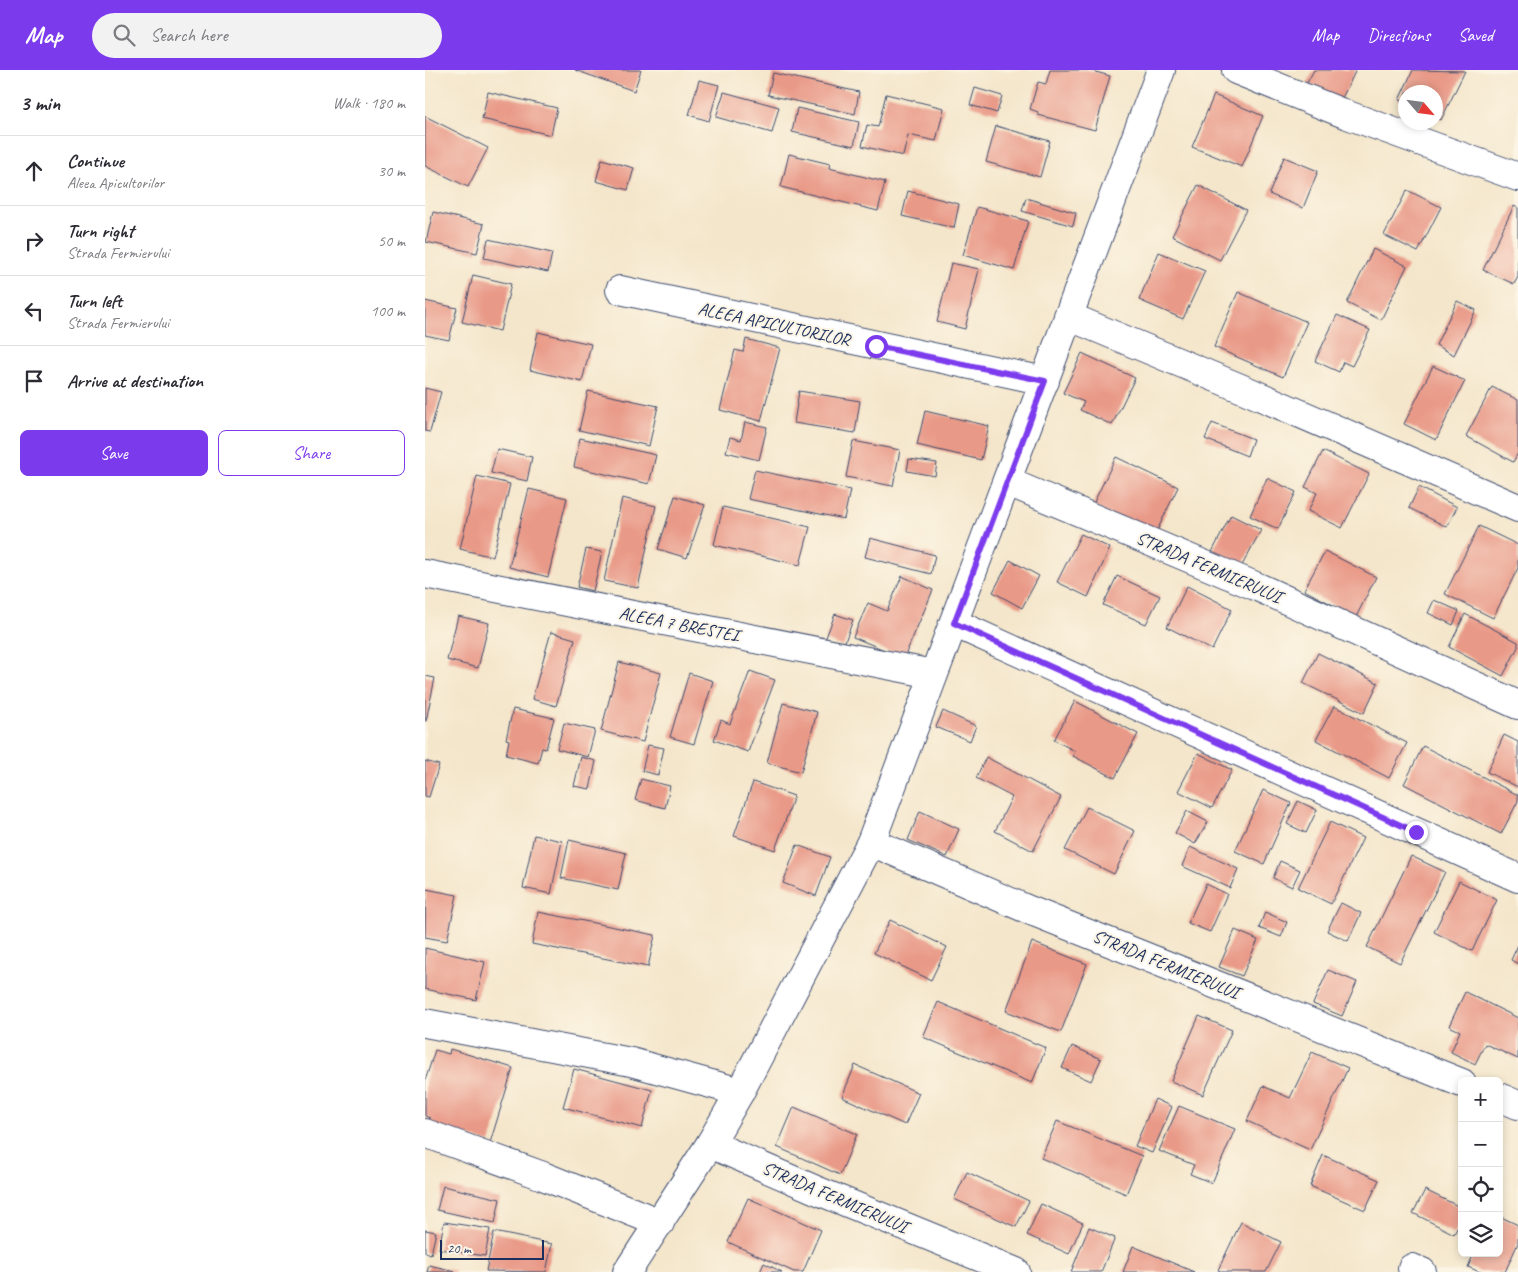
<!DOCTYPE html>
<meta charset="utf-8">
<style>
:root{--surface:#fff;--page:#f2f2f3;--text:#2b2b33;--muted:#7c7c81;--line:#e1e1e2;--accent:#7c3aed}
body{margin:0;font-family:Caveat,sans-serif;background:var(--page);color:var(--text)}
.controls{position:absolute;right:15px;bottom:15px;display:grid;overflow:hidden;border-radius:8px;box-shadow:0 2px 8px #0003}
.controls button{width:45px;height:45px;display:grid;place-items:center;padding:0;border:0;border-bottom:1px solid var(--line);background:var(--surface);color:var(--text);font:25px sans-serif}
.compass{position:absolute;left:973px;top:15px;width:45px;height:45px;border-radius:50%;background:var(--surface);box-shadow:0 2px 8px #0003;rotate:118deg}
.scale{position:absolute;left:15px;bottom:12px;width:104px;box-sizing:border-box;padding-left:5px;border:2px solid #1b2f5e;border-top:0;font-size:14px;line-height:18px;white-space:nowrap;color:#1b2f5e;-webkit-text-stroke:4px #fcf5e5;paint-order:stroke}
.stop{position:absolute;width:15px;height:15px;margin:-11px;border:4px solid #7c3aed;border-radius:50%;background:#fff}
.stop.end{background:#7c3aed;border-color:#fff;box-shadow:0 1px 5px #0008}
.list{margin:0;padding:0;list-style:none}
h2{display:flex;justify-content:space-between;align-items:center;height:65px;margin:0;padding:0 20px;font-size:21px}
h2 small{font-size:16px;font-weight:400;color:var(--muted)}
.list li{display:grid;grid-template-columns:32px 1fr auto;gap:15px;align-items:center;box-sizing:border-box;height:70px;padding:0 20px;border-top:1px solid var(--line)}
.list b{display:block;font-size:19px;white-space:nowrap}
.list p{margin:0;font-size:16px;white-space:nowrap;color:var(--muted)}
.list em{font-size:16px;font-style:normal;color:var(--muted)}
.actions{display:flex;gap:10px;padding:15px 20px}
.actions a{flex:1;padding:11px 0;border:1px solid var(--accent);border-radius:8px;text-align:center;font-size:18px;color:var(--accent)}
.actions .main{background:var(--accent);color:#fff}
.icon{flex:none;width:28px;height:28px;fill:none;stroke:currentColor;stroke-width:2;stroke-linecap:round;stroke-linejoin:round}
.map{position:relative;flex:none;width:1093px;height:1202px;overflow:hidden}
header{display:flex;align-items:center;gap:30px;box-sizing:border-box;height:70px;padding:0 25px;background:var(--accent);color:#fff}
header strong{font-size:24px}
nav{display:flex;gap:28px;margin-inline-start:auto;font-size:18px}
.search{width:350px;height:45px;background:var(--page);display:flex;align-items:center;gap:12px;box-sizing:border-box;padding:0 18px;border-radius:28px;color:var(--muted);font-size:19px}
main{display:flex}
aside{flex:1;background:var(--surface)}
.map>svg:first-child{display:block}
</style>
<header>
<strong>Map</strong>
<div class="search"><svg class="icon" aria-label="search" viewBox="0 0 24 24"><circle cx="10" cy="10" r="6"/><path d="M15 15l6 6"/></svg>Search here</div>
<nav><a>Map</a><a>Directions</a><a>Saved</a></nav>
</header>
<main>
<aside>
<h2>3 min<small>Walk · 180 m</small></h2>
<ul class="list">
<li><svg class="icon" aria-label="ahead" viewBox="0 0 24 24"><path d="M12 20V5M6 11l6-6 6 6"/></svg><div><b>Continue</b><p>Aleea Apicultorilor</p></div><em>30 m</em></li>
<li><svg class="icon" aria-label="right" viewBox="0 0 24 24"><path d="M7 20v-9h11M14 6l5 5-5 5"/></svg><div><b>Turn right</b><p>Strada Fermierului</p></div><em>50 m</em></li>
<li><svg class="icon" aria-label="left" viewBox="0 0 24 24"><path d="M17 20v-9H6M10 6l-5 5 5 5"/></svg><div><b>Turn left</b><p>Strada Fermierului</p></div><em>100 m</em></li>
<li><svg class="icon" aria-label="arrive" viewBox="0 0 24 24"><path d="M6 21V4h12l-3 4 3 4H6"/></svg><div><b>Arrive at destination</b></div></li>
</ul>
<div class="actions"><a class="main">Save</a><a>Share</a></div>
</aside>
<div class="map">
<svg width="1093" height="1202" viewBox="0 0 1093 1202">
<rect width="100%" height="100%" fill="#fcf5e5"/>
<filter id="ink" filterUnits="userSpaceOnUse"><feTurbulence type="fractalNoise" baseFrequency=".02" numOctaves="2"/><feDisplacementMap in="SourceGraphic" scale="10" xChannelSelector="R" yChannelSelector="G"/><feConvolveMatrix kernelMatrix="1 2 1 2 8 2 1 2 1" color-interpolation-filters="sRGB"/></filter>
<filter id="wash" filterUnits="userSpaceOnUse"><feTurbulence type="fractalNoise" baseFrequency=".0096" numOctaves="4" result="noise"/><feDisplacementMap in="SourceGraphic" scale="20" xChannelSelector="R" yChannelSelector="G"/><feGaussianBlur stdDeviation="1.12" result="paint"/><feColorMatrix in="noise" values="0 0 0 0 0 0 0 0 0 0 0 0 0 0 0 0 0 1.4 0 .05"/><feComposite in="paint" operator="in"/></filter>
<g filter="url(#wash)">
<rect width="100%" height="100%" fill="#f4e6cb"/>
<g id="blocks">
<g fill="#e99987">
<polygon points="150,0 216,0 209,21"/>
<polygon points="625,0 664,0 685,6 670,60 613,45 613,42 605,39 613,12 621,14"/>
<polygon points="889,0 931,0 916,30 882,13"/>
<polygon points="988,0 1040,1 1016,50 1011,47 1011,22 981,22 981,33 974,30"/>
<polygon points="348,3 434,22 430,44 343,25"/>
<polygon points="274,10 294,15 284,51 264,45"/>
<polygon points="550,18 577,26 572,43 545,35"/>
<polygon points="63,22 132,38 126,65 57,49"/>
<polygon points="299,22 354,37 347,63 291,47"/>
<polygon points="461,24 519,38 511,71 483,65 478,86 437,76 442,55 453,57"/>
<polygon points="789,25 838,46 817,97 767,77"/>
<polygon points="372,38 434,52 429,76 367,62"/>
<polygon points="0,46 63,78 43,117 0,96"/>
<polygon points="571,56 625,71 615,107 561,92"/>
<polygon points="364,84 405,94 404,98 460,112 453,141 356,117"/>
<polygon points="859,87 893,101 878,138 844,124"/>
<polygon points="177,89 209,98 203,120 171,111"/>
<polygon points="773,115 821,140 795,190 747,166"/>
<polygon points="982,120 1016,137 993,182 959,165"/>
<polygon points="483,121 534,134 529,158 477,146"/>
<polygon points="601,128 651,143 648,156 597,141"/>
<polygon points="1089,136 1093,138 1093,207 1089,214 1058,200"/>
<polygon points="552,137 603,151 589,200 538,185"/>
<polygon points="8,142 59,154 52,183 1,172"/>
<polygon points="63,169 127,183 123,202 59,188"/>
<polygon points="948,179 982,196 956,250 922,233"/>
<polygon points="734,182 780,201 758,249 714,230"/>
<polygon points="526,193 554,199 540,259 512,252"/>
<polygon points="48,205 86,214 75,261 37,252"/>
<polygon points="813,222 882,252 858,307 789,277"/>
<polygon points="0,231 32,238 24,270 0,265"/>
<polygon points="1032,231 1051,240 1029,285 1011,275"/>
<polygon points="912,245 945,260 927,296 918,292 914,302 890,291"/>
<polygon points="113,262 166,274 157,312 105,300"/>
<polygon points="321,269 355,278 336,351 295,340 310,280 318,282"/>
<polygon points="657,283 710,308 687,355 655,340 659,332 638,323"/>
<polygon points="1008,296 1040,311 1011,370 979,354"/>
<polygon points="1067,317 1093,330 1093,383 1088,392 1041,366"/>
<polygon points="0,318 16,322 5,362 0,361"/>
<polygon points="163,321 233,336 224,376 154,360"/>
<polygon points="374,321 435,331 430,363 369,353"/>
<polygon points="500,341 564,356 556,390 492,375"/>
<polygon points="320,352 342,357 334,390 301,382 305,367 316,370"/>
<polygon points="787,353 828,369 822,386 780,369"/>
<polygon points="155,368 231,385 224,414 149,397"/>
<polygon points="428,371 475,380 468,416 421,407"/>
<polygon points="72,379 107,387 102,411 66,403"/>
<polygon points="898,381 944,404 917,458 883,441 892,423 880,417"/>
<polygon points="691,387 753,417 729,467 667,436"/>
<polygon points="484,389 512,393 510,406 482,401"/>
<polygon points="330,400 425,420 419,449 323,429"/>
<polygon points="52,406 85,414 68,487 35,479"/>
<polygon points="842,408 871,422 853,459 825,446"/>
<polygon points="994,417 1032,437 1022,457 984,438"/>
<polygon points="104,419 142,428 123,507 84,497"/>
<polygon points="250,426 280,435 262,488 233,479"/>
<polygon points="197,428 231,436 213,518 179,511"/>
<polygon points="298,437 385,457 375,495 289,475"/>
<polygon points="806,445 836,460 813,503 784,488"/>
<polygon points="1054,456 1093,475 1093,498 1068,548 1020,524"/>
<polygon points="656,464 685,478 663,527 632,512"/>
<polygon points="445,468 510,485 506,504 440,487"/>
<polygon points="161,479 177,482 168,521 152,517"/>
<polygon points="900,481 951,507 931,547 879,520"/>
<polygon points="585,490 614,506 597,538 568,522"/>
<polygon points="477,506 508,520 479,588 428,567 443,533 462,541"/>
<polygon points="692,506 735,526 721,554 678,535"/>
<polygon points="762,516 807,539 787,580 742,557"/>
<polygon points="1009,530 1034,541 1028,555 1003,543"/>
<polygon points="410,544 428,550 418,577 400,570"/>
<polygon points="1040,544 1093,572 1093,577 1078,606 1024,577"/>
<polygon points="33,546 64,553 53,598 22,590"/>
<polygon points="126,562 150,569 131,636 107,629"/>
<polygon points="893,583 953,613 939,643 878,613"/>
<polygon points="194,592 236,603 218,672 176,661"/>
<polygon points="325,601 350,610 323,682 289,670 296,650 305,654"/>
<polygon points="264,603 288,611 269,674 245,667"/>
<polygon points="0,606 10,608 1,651 0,651"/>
<polygon points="650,631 713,664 690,708 648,686 650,681 629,670"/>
<polygon points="358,633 392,642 376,702 342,693"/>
<polygon points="909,636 982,673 964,708 891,670"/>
<polygon points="88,639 129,648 121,679 117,678 113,693 81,685 84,670 81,669"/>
<polygon points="518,641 551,656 545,671 511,657"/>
<polygon points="139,653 170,660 163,687 132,679"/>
<polygon points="1079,665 1093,672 1093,717 1062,702"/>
<polygon points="223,675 239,678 233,705 217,701"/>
<polygon points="998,676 1093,725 1093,731 1076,764 979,714"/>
<polygon points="773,683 807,700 787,738 753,721"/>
<polygon points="156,687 171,691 165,719 149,716"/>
<polygon points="561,687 636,727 608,781 570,761 587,727 551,708"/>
<polygon points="0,691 14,695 4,727 0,726"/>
<polygon points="216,709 245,716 240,738 210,730"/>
<polygon points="328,712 369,726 350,780 309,766"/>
<polygon points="838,720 866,733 839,794 810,781"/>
<polygon points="873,731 892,740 881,763 862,754"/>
<polygon points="662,737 710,761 689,804 640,780"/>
<polygon points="495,741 534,759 522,787 483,770"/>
<polygon points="762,741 783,752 770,774 750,763"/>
<polygon points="905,752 938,768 906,834 873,818"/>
<polygon points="109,765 137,771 126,824 98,818"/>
<polygon points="144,770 201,783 193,820 136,808"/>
<polygon points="372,775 405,787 391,826 358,813"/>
<polygon points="765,777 813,799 805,818 757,796"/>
<polygon points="986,786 1020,802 975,893 942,877"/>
<polygon points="855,791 875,800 867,817 848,808"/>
<polygon points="1034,811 1072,830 1047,881 1009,862"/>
<polygon points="781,814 802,824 785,862 763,853"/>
<polygon points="1,819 32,825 22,871 0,867"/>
<polygon points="916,833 936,843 923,871 902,861"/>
<polygon points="113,842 230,865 223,897 107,874"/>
<polygon points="840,842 862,852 856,867 834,858"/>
<polygon points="465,850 522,877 506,910 449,883"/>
<polygon points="810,860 833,870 817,906 794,897"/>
<polygon points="607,872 662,894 636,962 581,941"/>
<polygon points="1093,875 1093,894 1086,890"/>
<polygon points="0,878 60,892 51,930 0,919"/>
<polygon points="903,900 932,912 917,946 888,934"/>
<polygon points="1040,922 1093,948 1093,989 1060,974 1050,994 1026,982 1035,961 1024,956"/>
<polygon points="513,932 621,978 607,1013 498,967"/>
<polygon points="774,946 807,960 778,1025 746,1011"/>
<polygon points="647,976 676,989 666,1011 637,998"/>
<polygon points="25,979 88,998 65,1073 3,1054 5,1048 0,1046 0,1011 10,980 24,984"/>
<polygon points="887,982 923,998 885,1080 822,1051 838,1016 865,1028"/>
<polygon points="430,995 494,1023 480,1055 417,1027"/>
<polygon points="149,999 227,1020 217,1058 138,1037"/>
<polygon points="730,1029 747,1037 727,1083 710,1076"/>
<polygon points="754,1036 810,1059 787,1113 765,1104 769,1095 734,1081"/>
<polygon points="369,1037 432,1064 415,1105 352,1077"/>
<polygon points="632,1051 717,1086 701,1124 616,1088"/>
<polygon points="898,1085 954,1110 940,1140 885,1116"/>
<polygon points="542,1102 604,1131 591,1157 529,1129"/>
<polygon points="18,1116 75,1129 70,1153 12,1140"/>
<polygon points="1000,1120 1037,1138 1037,1149 1029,1164 988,1143"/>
<polygon points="323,1128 396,1160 378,1202 369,1202 303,1172"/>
<polygon points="616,1134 658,1153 644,1184 602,1165"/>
<polygon points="1074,1146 1093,1155 1093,1173 1080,1202 1055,1202 1043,1197 1049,1183 1074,1183"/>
<polygon points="19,1152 65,1159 60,1186 14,1179"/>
<polygon points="816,1152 856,1172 841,1202 798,1202 793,1200"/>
<polygon points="664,1157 690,1168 676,1202 646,1202"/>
<polygon points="0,1160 11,1162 6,1184 0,1182"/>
<polygon points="69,1162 127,1174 121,1202 61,1201"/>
<polygon points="708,1176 769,1202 698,1202"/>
<polygon points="339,1193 357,1202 335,1202"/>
<polygon points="4,1195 30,1201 30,1202 2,1202"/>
</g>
</g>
</g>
<g filter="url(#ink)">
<use href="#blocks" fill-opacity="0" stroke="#3c4a6e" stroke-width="1"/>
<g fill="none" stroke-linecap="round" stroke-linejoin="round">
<g stroke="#3c4a6e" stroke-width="30">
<g id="street">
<polyline points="811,0 920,44 1093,107"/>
<polyline points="195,220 620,311"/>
<polyline points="643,246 825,322 1093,438"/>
<polyline points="583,412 835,518 1093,635"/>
<polyline points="0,504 508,604"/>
<polyline points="529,553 1093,808"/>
<polyline points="446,772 604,840 1037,1013"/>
<polyline points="0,953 206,992 315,1022"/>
<polyline points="1074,1027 1093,1035"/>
<polyline points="0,1063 118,1106 235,1153"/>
<polyline points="285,1074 391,1120 591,1202"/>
<polyline points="987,1198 997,1202"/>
<polyline points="202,1202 285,1074 315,1022 446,772 736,0"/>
</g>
</g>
<use href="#street" stroke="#fff" stroke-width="28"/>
</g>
</g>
<g fill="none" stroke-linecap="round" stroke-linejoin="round" filter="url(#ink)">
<polyline stroke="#7c3aed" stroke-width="6" points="451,276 620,311 529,553 991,762"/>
</g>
<g text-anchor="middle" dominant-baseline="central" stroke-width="4" stroke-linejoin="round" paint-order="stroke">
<g font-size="18" fill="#1b2f5e" stroke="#fcf5e5">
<text transform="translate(349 254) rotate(12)">ALEEA APICULTORILOR</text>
<text transform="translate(784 497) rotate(23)">STRADA FERMIERULUI</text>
<text transform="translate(254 554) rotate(11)">ALEEA 7 BRESTEI</text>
<text transform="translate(741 894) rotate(22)">STRADA FERMIERULUI</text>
<text transform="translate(410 1127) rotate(23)">STRADA FERMIERULUI</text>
</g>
</g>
</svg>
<div class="controls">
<button>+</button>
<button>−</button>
<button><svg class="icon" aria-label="locate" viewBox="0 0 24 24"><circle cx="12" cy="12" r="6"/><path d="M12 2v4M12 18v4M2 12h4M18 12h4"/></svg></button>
<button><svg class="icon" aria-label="layers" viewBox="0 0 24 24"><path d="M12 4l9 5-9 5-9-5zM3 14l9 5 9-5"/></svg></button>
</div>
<svg class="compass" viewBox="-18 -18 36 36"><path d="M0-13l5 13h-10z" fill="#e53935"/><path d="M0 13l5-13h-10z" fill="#7c7c81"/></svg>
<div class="scale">20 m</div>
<div class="stop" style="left:451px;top:276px"></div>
<div class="stop end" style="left:991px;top:762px"></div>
</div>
</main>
